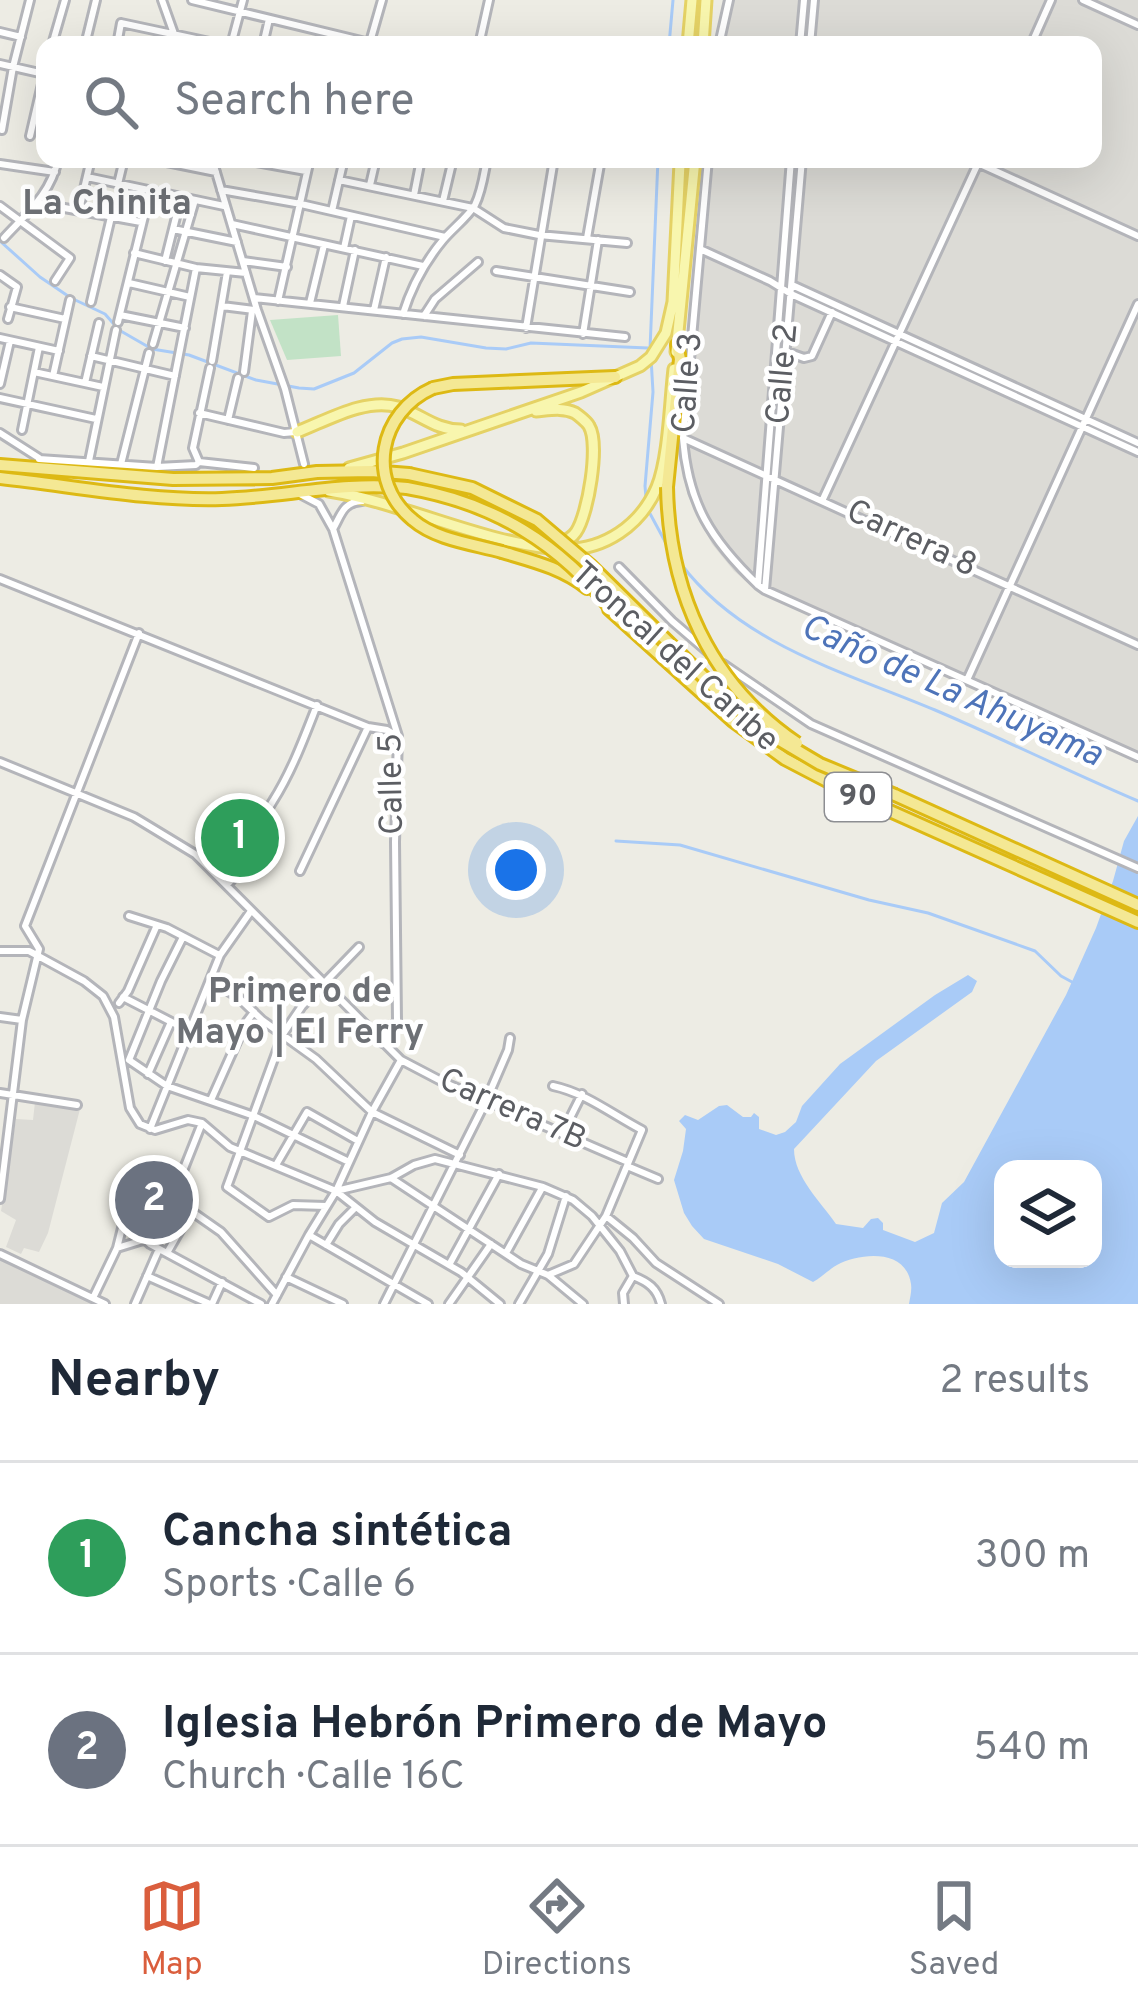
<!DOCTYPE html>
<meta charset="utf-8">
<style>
body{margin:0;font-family:Overpass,sans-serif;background:#f2f2f3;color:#1f2937}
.controls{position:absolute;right:36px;bottom:36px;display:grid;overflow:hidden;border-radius:24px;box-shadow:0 12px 48px #0002}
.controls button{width:108px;height:108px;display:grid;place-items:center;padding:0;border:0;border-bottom:3px solid #e0e1e3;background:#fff;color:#1f2937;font:60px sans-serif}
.you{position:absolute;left:516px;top:870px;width:42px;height:42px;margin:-30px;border:9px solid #fff;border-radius:50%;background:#1a73e8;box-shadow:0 0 0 18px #1a73e833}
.badge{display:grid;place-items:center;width:78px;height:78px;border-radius:50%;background:#da5e3d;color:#fff;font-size:39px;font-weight:700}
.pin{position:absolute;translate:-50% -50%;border:6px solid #fff;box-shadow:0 3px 12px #0006}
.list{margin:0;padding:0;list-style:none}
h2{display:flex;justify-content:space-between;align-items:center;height:156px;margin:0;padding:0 48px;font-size:51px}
h2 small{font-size:39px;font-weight:400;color:#747a83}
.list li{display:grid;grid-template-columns:78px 1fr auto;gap:36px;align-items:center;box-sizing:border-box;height:192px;padding:0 48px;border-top:3px solid #e0e1e3}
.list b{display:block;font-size:45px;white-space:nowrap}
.list p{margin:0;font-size:39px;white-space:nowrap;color:#747a83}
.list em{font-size:39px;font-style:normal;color:#747a83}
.icon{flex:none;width:66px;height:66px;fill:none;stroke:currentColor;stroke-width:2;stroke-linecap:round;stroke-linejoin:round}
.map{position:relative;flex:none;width:1138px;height:1304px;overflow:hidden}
.search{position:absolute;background:#fff;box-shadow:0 12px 48px #0002;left:36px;right:36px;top:36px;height:132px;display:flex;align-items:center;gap:30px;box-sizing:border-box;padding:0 42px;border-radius:24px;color:#747a83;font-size:45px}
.sheet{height:540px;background:#fff}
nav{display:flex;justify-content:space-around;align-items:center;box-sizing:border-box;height:168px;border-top:3px solid #e0e1e3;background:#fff;font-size:33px;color:#747a83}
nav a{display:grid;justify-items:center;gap:6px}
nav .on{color:#da5e3d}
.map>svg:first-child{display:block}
</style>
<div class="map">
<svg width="1138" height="1304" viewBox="0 0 1138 1304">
<rect width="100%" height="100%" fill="#edece4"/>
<!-- industrial -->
<path fill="#dcdbd6" d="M725,0h413v762l-378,-169 -26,-22 -22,-27 -24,-48 -10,-42v-22l25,-273h390v-114h-378z
M35,1102l45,7 -32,124 -9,19 -15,-4 -3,6 -15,-7 10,-27 -15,-9 15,-92 17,1z
M0,1257l96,47h-96z"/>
<!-- green -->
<path fill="#c2e2c6" d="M338,315l3,41 -54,4 -17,-40z"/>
<!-- water -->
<path fill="#a9cbf7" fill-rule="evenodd" d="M1138,816v488h-229c1,-7 3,-13 2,-20 -5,-36 -51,-31 -74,-19 -9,5 -16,13 -24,17l-35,-18 -74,-25 -12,-13 -8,-13 -10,-33 9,-29 3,-22 -7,-8 6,-6 13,5 21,-14 8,-1 16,12h8l3,-4 5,4v12l17,6 9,-3 11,-10 6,-16 38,-42 95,-69 33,-20 9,6 -5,11 -96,69 -82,88c0,28 27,53 42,75l27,4 8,-9 7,-1 5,5v7l32,12 19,-9 8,-30 22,-21 102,-187 30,-67 17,-47 11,-40zM1003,1169h90v90h-90z"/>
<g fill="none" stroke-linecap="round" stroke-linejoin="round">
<!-- stream -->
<path stroke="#a9cbf7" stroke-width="3" d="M669,45l4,-45
M0,241l40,36 31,21 34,16 14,16 33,19 37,6 67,25 43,8 15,1 40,-16 38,-30 10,-4 19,-2 65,11 20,1 25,-6 117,5
M650,349l8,-190
M646,498l-1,-12 8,-94 -2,-34
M647,508l21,39
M681,564c61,81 164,108 254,146 68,29 135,62 203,91
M616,841l64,4 189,55 59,13 107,38 26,25 11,6"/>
<defs>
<path id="minor" d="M162,0l16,45
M192,0l186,45
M1083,0l55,25
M0,32l21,5
M370,42l12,-42
M52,45l13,-45
M85,45l11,-45
M117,45l4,-22 103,22
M231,45l12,-45
M263,45l6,-26
M479,45l10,-45
M719,45l10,-45
M800,45l4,-45
M810,45l4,-45
M1031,45l20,-45
M0,64l44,10
M2,130l11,-63 17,-67
M30,136l15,-65
M152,159l64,13
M212,159l45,151 28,79 19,75
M239,159l67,12
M297,159l13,2
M708,159l-25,279c5,66 28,102 75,147l7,5 373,167
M969,159l169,77
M0,164l55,8
M87,177l137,29
M339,180l134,28 31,20 35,7 88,8
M118,184l6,-25
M370,185l6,-26
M221,190l80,14 144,33
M414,195l7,-36
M443,201l10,-42
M37,203l104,19
M0,206l70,52 -15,23
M79,210l12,-51
M332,211l12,-52
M232,224l191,42
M173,229l64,13
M4,238c23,-25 47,-44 54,-79
M587,238l14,-79
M344,248l7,-32
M700,249l70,32 21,13 347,158
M134,253l62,15 50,5
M165,261l16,-64
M243,261l44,6
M496,271l134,21
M0,275l17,12 -9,32
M129,283l61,14
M792,285l346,158
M254,298l371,39
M278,301l32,-142
M91,302l20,-85
M310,303l14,-58
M222,306l32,4
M343,306l12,-56
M10,307l55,12
M374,310l12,-53
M403,314c9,-29 21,-51 40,-74 10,-12 24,-22 32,-35 7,-14 9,-31 12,-46
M120,315l65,13
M424,316l11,-17 43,-37
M118,322l32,-130
M526,328l28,-169
M583,334l15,-94
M0,338l59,13
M153,344l42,-144
M787,352l17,6 8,-2 20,-44
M91,356l84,20
M212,361l15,-89
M34,372l69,15
M244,372l8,-61
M53,376l17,-76
M85,383l14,-60
M0,384l10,-43
M0,398l96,21
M199,413l85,20 11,-1
M228,420l10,-42
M22,430l17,-83
M0,433l39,25
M683,438l455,207
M39,459l118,8 39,-2 3,-3 -6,-14 17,-80
M89,461l27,-131
M199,462l55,6
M121,464l28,-111
M157,467l39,-199
M300,494l19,10 14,25 65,207 -3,106 2,178 -14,23
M823,499l157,-340
M333,529c8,-14 10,-27 29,-28
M619,567l53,54 36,31
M0,579l368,148 19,3 10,6
M758,585l33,-426
M765,590l37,-431
M723,664l88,60 327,144
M967,680l171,-376
M0,762l134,55 61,37 206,206 42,22 185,80
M300,871l68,-144
M227,885c23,-24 28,-57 46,-84 19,-30 31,-63 44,-96
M129,916l38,12 52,27
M0,951h29l55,30 19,15 11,21 16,91 10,16 15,6 33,-10 14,3 28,24 106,44 39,31 86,50 39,32
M210,980l28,17 24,23 54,39 56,53 88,43
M123,997l66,34
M119,1003l9,-12 29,-66
M0,1017l22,3
M129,1060l38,26 87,30 95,46
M129,1060l32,-79 22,-44
M148,1074l23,-52
M0,1093l77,12
M211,1100l34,-76 9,-12
M150,1129l70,-174 31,-44
M562,1134l20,-40
M276,1165l31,-53 51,29
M627,1166l31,13
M391,1178l130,86 27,11 35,29
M336,1191l55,-13 23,-13 21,-6 108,28 30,13 19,16 28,35 13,25
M0,1199l22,-179 17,-71 -14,-23 114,-293
M326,1206l-33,-1 -24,12 -42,-30 56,-153 19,-28 57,-59
M606,1216l27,22 23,25 63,41
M124,1220l26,24 111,60
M309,1235l119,69
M326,1245l13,-21 17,-17
M117,1248l26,-8 32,-49 27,-68
M167,1253l24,-42 30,21 56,63
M506,1253l36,-65
M0,1254l105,50
M449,1265l50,-91
M548,1275l26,-11 32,-48 36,-86c-29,-15 -56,-37 -89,-44
M147,1276l63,28
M633,1276c15,6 24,12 28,28
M286,1277l57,27
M93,1298l24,-50 7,-28
M135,1304l24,-55
M212,1304l10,-22
M272,1304l37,-69 27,-44 36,-79 29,-52
M384,1304l102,-203 22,-51 2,-12
M449,1304l42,-60
M519,1304l29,-50 18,-58
M624,1304l-1,-11 10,-17"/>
<path id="major" d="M688,45l4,-45
M703,45l3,-45
M676,352l19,-193
M536,411c13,-1 27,-4 39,2 3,2 12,9 14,13 11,18 -1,89 -13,106 -4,6 -9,8 -16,11
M297,432c29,-11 69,-35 101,-25 23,7 37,23 63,23
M349,468l54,-15 178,-61 59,-26 11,-9 15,-24 7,-31 7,-139
M329,491c76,12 157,54 233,58 42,2 79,-24 95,-62 12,-30 13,-84 17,-118"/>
<path id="highway" d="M433,388l20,-4 162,-7
M0,465l173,14 99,-1 45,-6 54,-1 38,3
M0,478c74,8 147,23 222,21 62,-2 123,-18 185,-11
M667,487l13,-128 -3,-14
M502,552c30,9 60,16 85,36
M609,609l124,112 52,38 69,36 284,127
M895,795l243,110"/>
</defs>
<!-- minor casing -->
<use href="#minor" stroke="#b4b5ba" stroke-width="12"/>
<!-- major casing -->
<use href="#major" stroke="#e5d265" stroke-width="15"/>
<!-- highway casing -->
<use href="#highway" stroke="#ddb914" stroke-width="16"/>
<!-- minor -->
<use href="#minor" stroke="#fff" stroke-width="6"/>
<!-- major -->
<use href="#major" stroke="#f8f6ae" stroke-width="9"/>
<!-- highway -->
<use href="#highway" stroke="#f4e894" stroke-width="10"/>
<defs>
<path id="highway-bridge" d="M433,388c-54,24 -68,93 -20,132 23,20 61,24 89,32
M409,474l63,14 65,32 53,45 127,125 49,42 54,32 75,31
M667,487c2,104 42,196 130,256
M407,488c87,15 154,56 207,125"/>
</defs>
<!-- highway-bridge casing -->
<use href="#highway-bridge" stroke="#ddb914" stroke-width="16" stroke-linecap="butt"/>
<!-- highway-bridge -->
<use href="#highway-bridge" stroke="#f4e894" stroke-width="10"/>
</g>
<g text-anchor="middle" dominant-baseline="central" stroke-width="9" stroke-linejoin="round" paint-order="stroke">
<!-- shield labels -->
<rect fill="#fff" stroke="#8d8e92" stroke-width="3" x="825" y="773" width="66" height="48" rx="9"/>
<g font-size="30" font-weight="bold" fill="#5c5e63">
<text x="858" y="797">90</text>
</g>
<!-- street labels -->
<g font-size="33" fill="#5c5e63" stroke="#fff">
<text transform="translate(784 374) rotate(-85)">Calle 2</text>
<text transform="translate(689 383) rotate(-86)">Calle 3</text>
<text transform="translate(911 540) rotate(25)">Carrera 8</text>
<text transform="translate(674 658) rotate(42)">Troncal del Caribe</text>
<text transform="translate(393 784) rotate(-91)">Calle 5</text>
<text transform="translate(512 1111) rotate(24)">Carrera 7B</text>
</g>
<!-- neighbourhood labels -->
<g font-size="36" font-weight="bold" fill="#6d7075" stroke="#fff">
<text x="107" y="205">La Chinita</text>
<text x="300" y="993">Primero de<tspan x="300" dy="41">Mayo | El Ferry</tspan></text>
</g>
<!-- water labels -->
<g font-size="36" font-style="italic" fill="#4e74b9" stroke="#fff">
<text transform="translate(951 692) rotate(24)">Caño de La Ahuyama</text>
</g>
</g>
</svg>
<div class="controls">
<button><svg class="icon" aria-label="layers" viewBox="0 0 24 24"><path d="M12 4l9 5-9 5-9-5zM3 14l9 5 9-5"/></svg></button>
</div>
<div class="you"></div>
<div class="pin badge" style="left:240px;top:838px;background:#2e9e5b">1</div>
<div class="pin badge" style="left:154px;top:1200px;background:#6b7280">2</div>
<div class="search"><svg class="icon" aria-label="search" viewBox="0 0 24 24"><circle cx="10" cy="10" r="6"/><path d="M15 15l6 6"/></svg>Search here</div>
</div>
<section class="sheet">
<h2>Nearby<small>2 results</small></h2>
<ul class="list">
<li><span class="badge" style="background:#2e9e5b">1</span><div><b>Cancha sintética</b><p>Sports · Calle 6</p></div><em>300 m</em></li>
<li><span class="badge" style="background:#6b7280">2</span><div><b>Iglesia Hebrón Primero de Mayo</b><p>Church · Calle 16C</p></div><em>540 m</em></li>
</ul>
</section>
<nav>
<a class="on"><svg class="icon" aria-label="map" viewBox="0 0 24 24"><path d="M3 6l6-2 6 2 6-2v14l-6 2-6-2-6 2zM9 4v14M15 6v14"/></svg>Map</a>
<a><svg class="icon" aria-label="directions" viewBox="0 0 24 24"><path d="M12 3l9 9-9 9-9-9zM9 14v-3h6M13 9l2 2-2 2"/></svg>Directions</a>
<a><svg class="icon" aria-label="saved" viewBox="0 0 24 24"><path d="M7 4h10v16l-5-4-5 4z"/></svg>Saved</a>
</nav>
